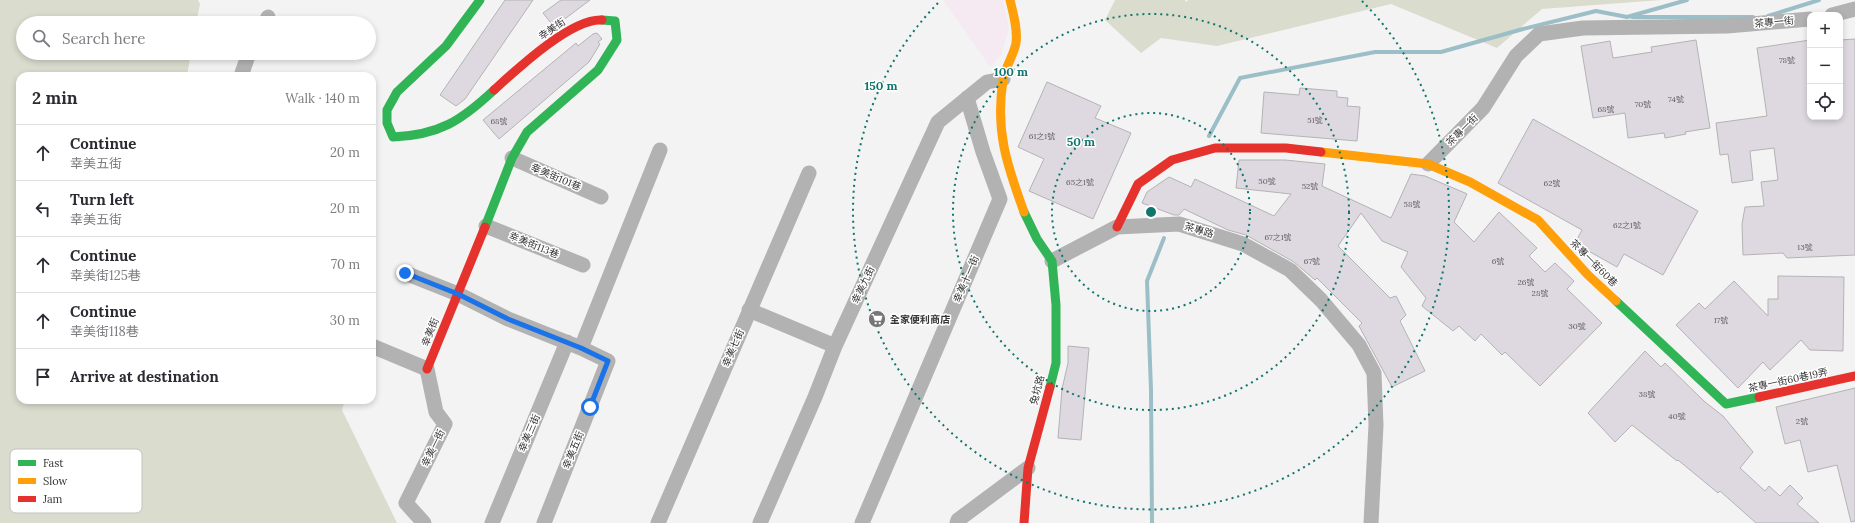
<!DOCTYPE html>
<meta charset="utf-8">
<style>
body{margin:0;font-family:Lora,"Noto Sans TC",serif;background:#f7f7f7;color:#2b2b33}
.controls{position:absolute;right:12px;top:12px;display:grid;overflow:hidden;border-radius:8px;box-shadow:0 2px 6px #0003}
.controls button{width:36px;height:36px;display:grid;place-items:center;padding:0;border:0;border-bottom:1px solid #e1e1e2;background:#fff;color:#2b2b33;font:20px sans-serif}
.stop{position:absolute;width:12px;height:12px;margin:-9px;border:3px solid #1a73e8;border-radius:50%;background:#fff}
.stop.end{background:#1a73e8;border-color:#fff;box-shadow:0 1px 4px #0008}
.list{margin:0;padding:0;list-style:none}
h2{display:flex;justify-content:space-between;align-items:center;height:52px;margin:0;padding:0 16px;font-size:17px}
h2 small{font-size:13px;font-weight:400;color:#7c7c81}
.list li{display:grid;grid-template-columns:26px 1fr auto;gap:12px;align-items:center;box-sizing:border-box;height:56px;padding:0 16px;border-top:1px solid #e1e1e2}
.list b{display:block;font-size:15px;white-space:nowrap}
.list p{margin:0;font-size:13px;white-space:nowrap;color:#7c7c81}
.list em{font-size:13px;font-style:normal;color:#7c7c81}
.icon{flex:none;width:22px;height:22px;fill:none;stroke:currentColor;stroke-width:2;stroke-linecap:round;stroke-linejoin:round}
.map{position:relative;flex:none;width:1855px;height:523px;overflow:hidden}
.search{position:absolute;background:#fff;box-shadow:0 2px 6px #0003;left:16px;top:16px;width:360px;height:44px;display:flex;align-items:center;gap:10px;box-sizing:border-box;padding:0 14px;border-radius:22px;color:#7c7c81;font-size:15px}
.panel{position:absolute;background:#fff;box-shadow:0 2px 6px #0003;left:16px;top:72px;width:360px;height:332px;border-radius:12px}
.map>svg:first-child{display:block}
</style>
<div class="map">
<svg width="1855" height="523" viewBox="0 0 1855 523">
<rect width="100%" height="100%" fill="#f3f3f3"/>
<!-- industrial -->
<path fill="#f5eaf1" d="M943,0h60l6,29 -8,26 -11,12z"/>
<!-- green -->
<path fill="#dadcce" d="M0,0h198l2,4 -4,19h-173v30h168l-4,23h-167v324h325l-3,10 55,113h-397z
M1115,0h70l1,2 2,-2h473l-119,9 -45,39 -106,-44 -174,42 -56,-8 -20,15 -36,-33z"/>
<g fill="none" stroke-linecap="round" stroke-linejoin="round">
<!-- stream -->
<path stroke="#9cbec7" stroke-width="4" d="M1768,16l51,-16
M1632,17h121
M1209,136l31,-58 135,-26h66l82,-23 73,-18 31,6 60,-17
M1152,523l-1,-133 -4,-109 17,-43"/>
</g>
<!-- building -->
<path fill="#ded9e0" stroke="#b4b3b4" d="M505,0h28l-68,99 -9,7 -16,-11z
M561,0h29l-36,27 -11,-14z
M597,33l5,6 -4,3 2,2 -11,18 -90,77 -16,-19 93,-77 2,3 15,-12z
M1855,39v216l-68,3 -4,-5 -40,2 -1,-31 3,-17 19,-1 -3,-24 17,-2 -4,-32 -24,3 3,29 -21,3 -4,-29 -8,1 -4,-32 51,-7 -10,-68 53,-8v77h30v-77z
M1696,40l14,88 -25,4 1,2 -21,4 -1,-5 -36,5 -3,-25 -32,5 -12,-72 29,-5 3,17 39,-6 -1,-5z
M1047,82l54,24 -6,12 36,15 -38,86 -64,-28 15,-32 -26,-12z
M1300,88l37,3v6l11,1 -1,8 13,1 -3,34 -96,-8 3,-41 35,3z
M1533,119l165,92 -35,64 -39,-21 -7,13 -41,-23 -1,-1 7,-13 -84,-47z
M1239,160h46l40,4 -3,22 69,32 20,-44 14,2 40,17 2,1 -13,28 20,20 25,-30 1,1 37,35 -8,8 16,16 10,-9 19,18 -7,8 35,34 -62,63 -35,-34 -3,3 -21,-21 -6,7 -16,-15 -6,5 -31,-25 4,-8 -25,-31 7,-15 -26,-11 -21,-28 -23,33 52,52 6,-2 10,19 -6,6 25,50 -33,16 -33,-61 3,-3 -45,-45 -2,2 -21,-18 -48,-27 -18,-5 -44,-21 -5,6h-5l-32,-12 5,-11 22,-15 22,10 4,-8 79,37 17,-22 -55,-6z
M1778,276l66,1 -1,74 -33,-1 -9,-10 -31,30 -7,-8 -25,26 -62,-63 23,-22 6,6 29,-28 34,35v-17h10z
M1068,346l21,2 -8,92 -23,-2 4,-49 6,-26z
M1645,351l16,16 4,-4 40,39 18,14 30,36 -13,16 25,23 4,-5 11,10 10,-11 13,13 -6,6 22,19h-63l-36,-32 -2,2 -40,-33 -1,1 -45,-36 -17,17 -27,-29z
M1855,388v133l-4,1 -14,-57 -29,7 -8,-32 -15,4 -9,-37z"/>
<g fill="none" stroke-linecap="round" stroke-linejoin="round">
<!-- street -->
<path stroke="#b2b2b2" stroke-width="15" d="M1832,15l23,-6
M265,23l3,-6
M241,76l8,-23
M512,158l89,39
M1428,164l55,-56 33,-52 23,-22 44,-6 144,-2 83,-7
M486,226l97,39
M1052,261l65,-34 62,-3 64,20 47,26 31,30 38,45 15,28 2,52 -5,98
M405,273l53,21 50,25 73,29 27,13 -64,162
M749,310l86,36
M372,346l55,23 9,43 9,12 -39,79 18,20
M581,348l79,-198
M492,523l75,-181
M658,523l151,-350
M760,523l55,-126 20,-51 103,-224 49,-40 16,-3
M862,523l138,-324 -17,-47 -16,-54
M957,523l1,-3 70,-52"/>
<!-- fast -->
<path stroke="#30b455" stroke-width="9" d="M480,0l-34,46 -49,46 -10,18v13l6,14c46,-2 68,-16 101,-47
M1024,212l13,27 15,22 4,44v58l-6,24
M485,227l27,-69 15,-26 71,-62 19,-30 -2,-19 -13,-1
M1616,301l110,103 33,-7"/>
<!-- slow -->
<path stroke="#ff9f0a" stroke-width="9" d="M1010,0c3,13 8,29 6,43 -2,12 -11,24 -13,37 -8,51 4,85 21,132
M1321,152l107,12 42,18 68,38 50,55 28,26"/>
<!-- jam -->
<path stroke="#e5322d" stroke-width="9" d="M494,90c22,-20 77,-72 108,-70
M1117,227l21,-43 34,-24 43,-12h71l35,4
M427,369l58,-142
M1759,397l96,-21
M1024,523l4,-55 22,-81"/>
</g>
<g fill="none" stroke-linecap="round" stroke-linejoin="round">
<!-- route -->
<path stroke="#1a73e8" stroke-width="5" d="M405,273l53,21 50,25 73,29 27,13 -18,46"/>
</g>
<!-- distance rings -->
<g fill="none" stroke="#0f766e" stroke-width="2" stroke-dasharray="2 4">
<circle cx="1151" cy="212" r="99"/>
<circle cx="1151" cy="212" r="198"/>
<path d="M1362 1A298 298 0 1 1 940 1"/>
</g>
<!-- icons -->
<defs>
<symbol id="supermarket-disc" viewBox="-11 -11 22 22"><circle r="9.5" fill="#777778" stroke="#fff"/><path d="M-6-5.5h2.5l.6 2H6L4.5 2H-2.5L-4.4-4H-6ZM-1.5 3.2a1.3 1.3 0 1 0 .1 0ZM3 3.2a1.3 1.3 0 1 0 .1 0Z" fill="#fff"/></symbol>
</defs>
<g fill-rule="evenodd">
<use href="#supermarket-disc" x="867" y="309" width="20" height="20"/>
</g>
<g text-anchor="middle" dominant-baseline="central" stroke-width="3" stroke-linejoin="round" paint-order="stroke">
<!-- number labels -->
<g font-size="8" fill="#5e5d60">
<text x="1787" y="60">78號</text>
<text x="1676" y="99">74號</text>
<text x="1643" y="104">70號</text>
<text x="1606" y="109">68號</text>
<text x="1315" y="120">51號</text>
<text x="499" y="121">68號</text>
<text x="1042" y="136">61之1號</text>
<text x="1267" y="181">50號</text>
<text x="1080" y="182">65之1號</text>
<text x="1552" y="183">62號</text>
<text x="1310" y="186">52號</text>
<text x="1412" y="204">58號</text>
<text x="1627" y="225">62之1號</text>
<text x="1278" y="237">67之1號</text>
<text x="1805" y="247">13號</text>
<text x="1312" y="261">67號</text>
<text x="1498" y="261">6號</text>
<text x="1526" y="282">26號</text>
<text x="1540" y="293">28號</text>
<text x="1721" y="320">17號</text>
<text x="1577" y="326">30號</text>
<text x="1647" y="394">38號</text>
<text x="1677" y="416">40號</text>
<text x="1802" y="421">2號</text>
</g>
<!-- street labels -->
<g font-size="10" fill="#343435" stroke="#fff">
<text transform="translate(1774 22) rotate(-5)">茶專一街</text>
<text transform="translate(552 29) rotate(-34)">幸美街</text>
<text transform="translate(1462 130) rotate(-45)">茶專一街</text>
<text transform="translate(556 177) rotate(23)">幸美街101巷</text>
<text transform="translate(1199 230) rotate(17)">茶專路</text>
<text transform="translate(534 245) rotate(22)">幸美街113巷</text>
<text transform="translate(1594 263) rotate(45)">茶專一街60巷</text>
<text transform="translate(966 279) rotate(-67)">幸美十一街</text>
<text transform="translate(863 285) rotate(-65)">幸美九街</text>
<text transform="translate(430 332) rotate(-68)">幸美街</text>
<text transform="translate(733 348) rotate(-67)">幸美七街</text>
<text transform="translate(1788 380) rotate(-12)">茶專一街60巷19弄</text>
<text transform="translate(1037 390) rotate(-75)">兔坑路</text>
<text transform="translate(529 433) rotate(-67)">幸美三街</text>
<text transform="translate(433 448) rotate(-64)">幸美一街</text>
<text transform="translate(573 450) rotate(-68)">幸美五街</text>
</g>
<!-- poi labels -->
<g font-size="10" font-weight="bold" fill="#343435" stroke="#fff" text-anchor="start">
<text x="890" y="319">全家便利商店</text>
</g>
</g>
<!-- legend -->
<rect x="10" y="449" width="132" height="64" rx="6" fill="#fff" stroke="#c2c2c2" stroke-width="1"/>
<rect x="18" y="460" width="18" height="6" fill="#30b455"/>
<rect x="18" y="478" width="18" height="6" fill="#ff9f0a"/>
<rect x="18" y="496" width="18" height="6" fill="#e5322d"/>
<g font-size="11" fill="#343435">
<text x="43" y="467">Fast</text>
<text x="43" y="485">Slow</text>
<text x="43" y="503">Jam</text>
</g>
<circle cx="1151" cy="212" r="6" fill="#0f766e" stroke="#fff" stroke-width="2"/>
<g font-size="12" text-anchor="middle" font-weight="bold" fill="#0f766e" stroke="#fff" stroke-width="3" stroke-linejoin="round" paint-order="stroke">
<text x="1011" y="76">100 m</text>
<text x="881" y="90">150 m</text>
<text x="1081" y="146">50 m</text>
</g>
</svg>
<div class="controls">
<button>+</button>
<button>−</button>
<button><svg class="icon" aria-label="locate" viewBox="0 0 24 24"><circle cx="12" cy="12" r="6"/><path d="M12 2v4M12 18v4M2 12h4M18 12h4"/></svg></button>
</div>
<div class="stop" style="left:590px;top:407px"></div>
<div class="stop end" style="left:405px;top:273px"></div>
<div class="search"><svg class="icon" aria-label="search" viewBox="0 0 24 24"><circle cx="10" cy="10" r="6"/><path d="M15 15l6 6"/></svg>Search here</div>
<section class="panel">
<h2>2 min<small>Walk · 140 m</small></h2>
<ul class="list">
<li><svg class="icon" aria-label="ahead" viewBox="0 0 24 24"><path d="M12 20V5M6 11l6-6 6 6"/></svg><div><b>Continue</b><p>幸美五街</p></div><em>20 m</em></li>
<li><svg class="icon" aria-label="left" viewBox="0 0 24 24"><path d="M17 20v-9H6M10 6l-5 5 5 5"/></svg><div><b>Turn left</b><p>幸美五街</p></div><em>20 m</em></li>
<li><svg class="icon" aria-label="ahead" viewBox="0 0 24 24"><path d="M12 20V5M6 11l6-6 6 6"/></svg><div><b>Continue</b><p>幸美街125巷</p></div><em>70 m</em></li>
<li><svg class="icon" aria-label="ahead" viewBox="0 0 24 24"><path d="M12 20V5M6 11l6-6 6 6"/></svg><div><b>Continue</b><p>幸美街118巷</p></div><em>30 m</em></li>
<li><svg class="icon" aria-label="arrive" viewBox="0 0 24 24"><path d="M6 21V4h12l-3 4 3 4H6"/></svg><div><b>Arrive at destination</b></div></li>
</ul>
</section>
</div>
